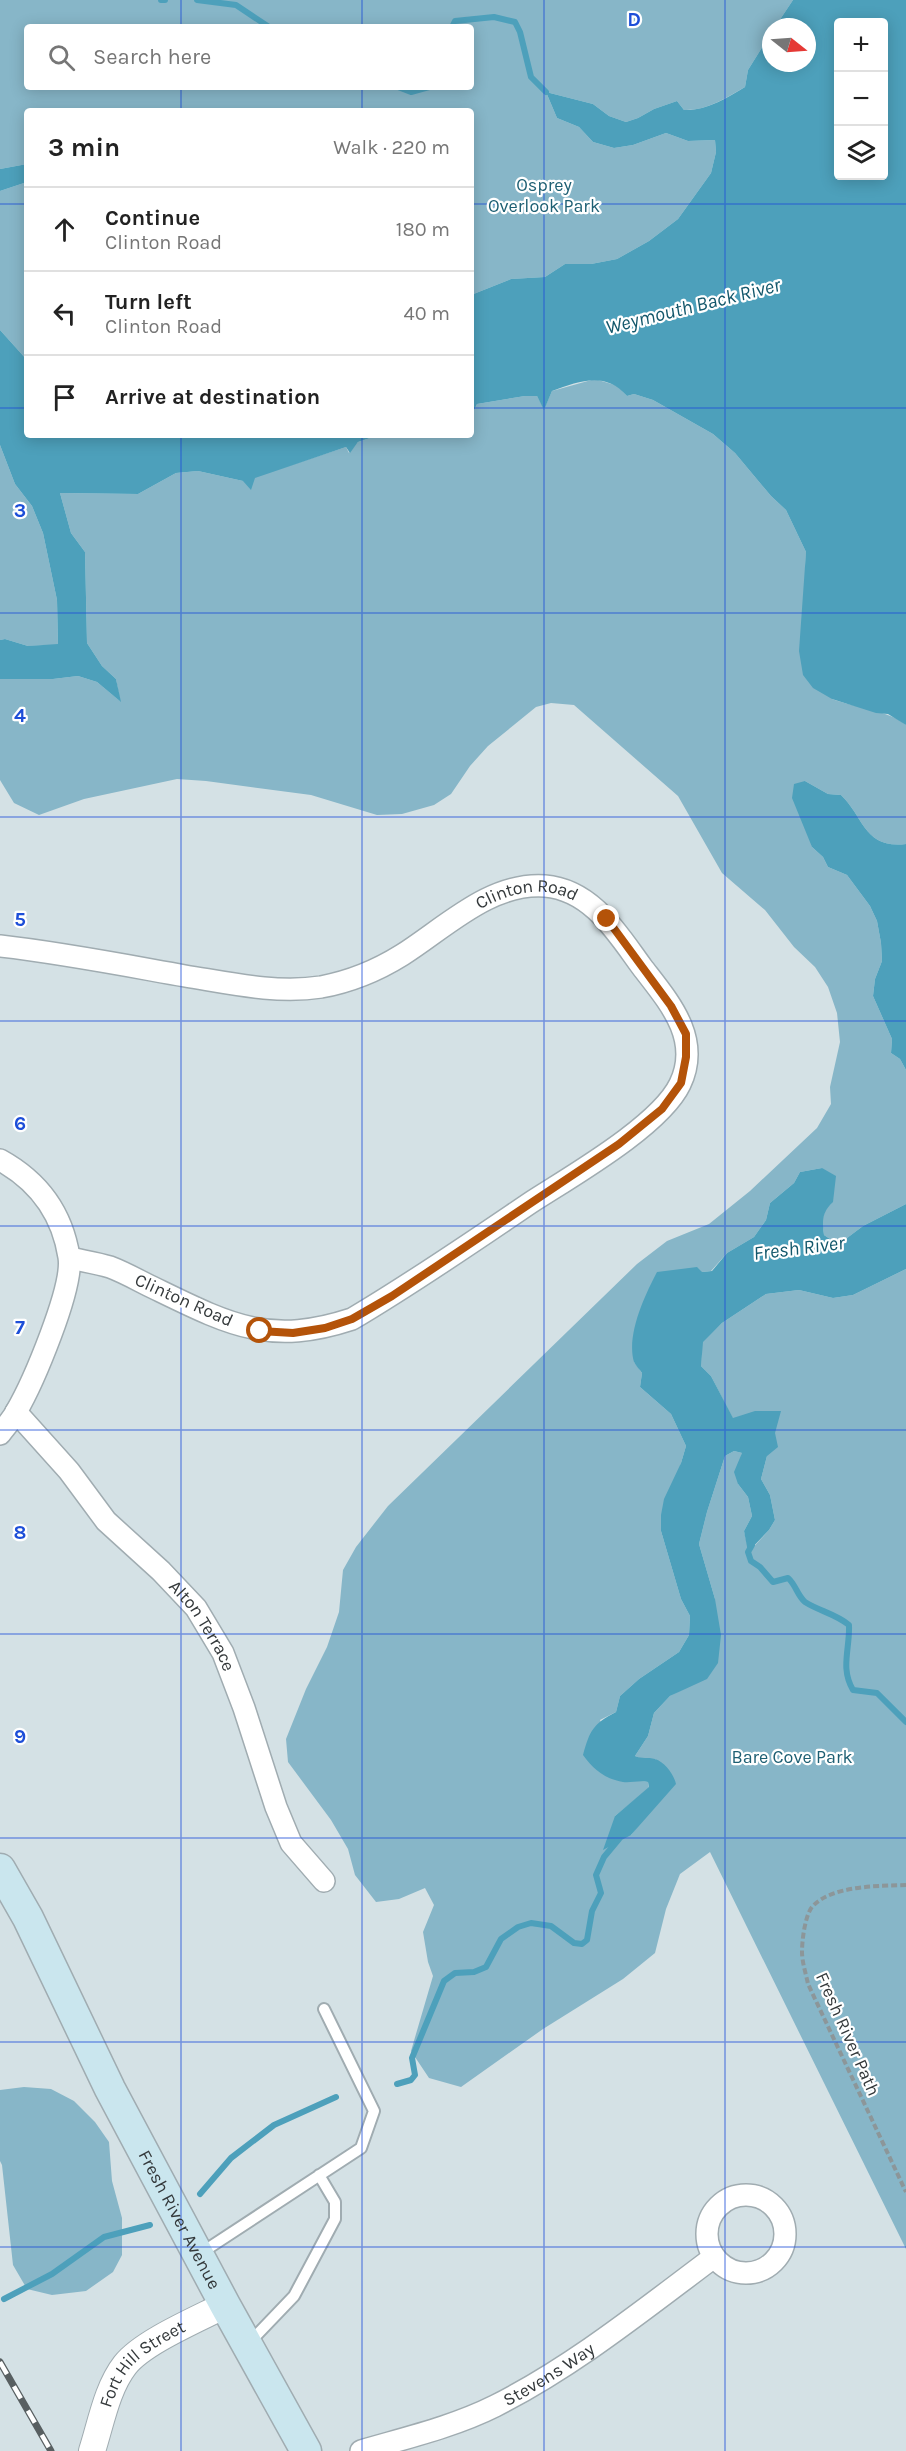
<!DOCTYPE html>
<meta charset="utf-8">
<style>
body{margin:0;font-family:Karla,sans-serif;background:#f2f2f2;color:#222}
.controls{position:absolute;right:18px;top:18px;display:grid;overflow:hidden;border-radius:6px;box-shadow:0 3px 15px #0003}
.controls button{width:54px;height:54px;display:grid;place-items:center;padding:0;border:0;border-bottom:2px solid #e0e0e0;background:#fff;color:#222;font:30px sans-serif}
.compass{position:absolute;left:762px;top:18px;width:54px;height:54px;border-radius:50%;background:#fff;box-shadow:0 3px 15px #0003;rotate:107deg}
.stop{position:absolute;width:18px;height:18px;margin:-14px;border:4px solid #b45309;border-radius:50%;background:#fff}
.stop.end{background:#b45309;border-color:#fff;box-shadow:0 2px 6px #0008}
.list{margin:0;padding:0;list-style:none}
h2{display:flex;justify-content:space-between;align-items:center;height:78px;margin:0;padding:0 24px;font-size:26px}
h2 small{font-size:20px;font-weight:400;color:#767676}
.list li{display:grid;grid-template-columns:39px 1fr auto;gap:18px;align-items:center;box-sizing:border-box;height:84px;padding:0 24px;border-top:2px solid #e0e0e0}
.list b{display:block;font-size:22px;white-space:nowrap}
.list p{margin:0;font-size:20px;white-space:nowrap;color:#767676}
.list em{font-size:20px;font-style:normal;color:#767676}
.icon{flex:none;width:33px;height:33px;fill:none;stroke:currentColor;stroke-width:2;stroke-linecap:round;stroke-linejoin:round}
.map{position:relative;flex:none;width:906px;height:2451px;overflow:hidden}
.search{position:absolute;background:#fff;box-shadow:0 3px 15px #0003;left:24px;top:24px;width:450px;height:66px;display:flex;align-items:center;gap:15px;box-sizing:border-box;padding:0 21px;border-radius:6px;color:#767676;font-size:22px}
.panel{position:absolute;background:#fff;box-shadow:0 3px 15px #0003;left:24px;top:108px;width:450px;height:330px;border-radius:6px}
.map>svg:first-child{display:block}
</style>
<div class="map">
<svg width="906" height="2451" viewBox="0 0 906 2451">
<rect width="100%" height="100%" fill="#d4e1e5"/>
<!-- green -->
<path fill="#87b6c8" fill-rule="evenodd" d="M0,0h793l-18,27h-4v6l-23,37 -3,17c-19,11 -39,24 -61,23l-7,-9 -23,8 -16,9 -12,4 -17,-6 -16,-12 -47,-12 11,26 22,9 14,15 21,6 19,-3 33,-12 22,8 27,-1 1,12 -5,21 -33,46 -29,22 -32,18 -26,5h-26l-20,13 -34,2 -40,16v-184h-444v53l-27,5zM27,27h444v60h-444z
M27,182v178l-27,-30v-139z
M595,379l23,7 9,10 7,-2 19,6 60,34 22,19 36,43 15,14 20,42 -2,49 28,98c21,8 59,12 74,26v119c-42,5 -42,-27 -65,-49l-13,-1 -23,-13 7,66 11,10 5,10 19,8 23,31 7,15 4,22 1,18 -7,18 -2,17 19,43 -1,14 9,6 6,11v134l-43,22 -20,15h-10l-9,-6 -2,-15 4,-12 -4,-40 -22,4 -6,11 -24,20 -4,17 -12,17 -27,16 -16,18 -9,1 -68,90 8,11 -2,14 31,27 15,32 -25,85 20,68 9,17 -1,19 -10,17 -40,27 -19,17 -4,16 -16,8 26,62 9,-2 13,2 1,6 -34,28 16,19 15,-19 10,-57h-14l-7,-3 13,-20 6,-23 16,-17 17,-9 28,-88 -16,-55 8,-32 18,-56 9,-5 8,2 -4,31 10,13 4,19 -8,15 5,21 20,-22 6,-10 -5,-25 -9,-16 6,-23 -34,-37 -22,-43 -10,-10 1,-24 20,-19 44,-29 33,-4 34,8 20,-3 53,-26v980l-196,-397 -30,22 -14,35 -11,44 -32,26 -80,50 -82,58 -32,-9 -18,-27 22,-75 -5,-14 -5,-30 11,-27 -9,-17 -26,11 -23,3 -21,-27 -7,-26 -17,-29 -43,-58 -2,-23 20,-50 21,-42 12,-35 4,-42 13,-23 32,-41 249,-242 30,-23 42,-17 41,-33 67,-63 14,-24 -1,-17 10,-45 -3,-29 -9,-26 -13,-20 -21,-20 -29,-37 -43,-37 -44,-77 -104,-91 -23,-2 -15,4 -48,39 -18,20 -19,28 -17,11 -32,9 -25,1 -66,-20 -105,-14 -29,-2 -93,20 -45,16 -25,-12 -14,-23v-101h53l25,-3 19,6 23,19 -4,-22 -14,-13 -15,-23 -2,-91 -14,-19 -11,-40 78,1 38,-21 22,-2 45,10 103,-34 3,6 9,-11 21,-7h92v-18l6,-13 48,-8h12l7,13 8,-18z
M0,445l15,39 17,22 11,27 14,67 1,45 -30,1 -23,-7 -5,1z
M24,2087l27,2 23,12 21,21 14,20 3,39 10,37v37l-9,17 -27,19 -34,4 -25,-6 -14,-24 -11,-100 -2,-4v-71z"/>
<!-- water -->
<path fill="#4da0bb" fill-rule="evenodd" d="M793,0h113v725l-18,-11 -12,-1 -44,-14 -19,-11 -10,-13 -4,-24 7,-99 -20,-42 -15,-14 -36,-43 -22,-19 -60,-34 -19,-6 -7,2c-22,-25 -47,-15 -75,-5l-8,19 -7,-14h-12l-48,8 -6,13v-122l40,-16 34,-2 20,-13h26l26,-5 32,-18 29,-22 33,-46 5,-21 -1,-12 -27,1 -22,-8 -33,12 -19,3 -21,-6 -14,-15 -22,-9 -11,-26 47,12 16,12 17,6 12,-4 16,-9 23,-8 7,9c22,1 43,-12 61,-23l3,-17 23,-37v30h36v-36h-32zM838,22h46v154h-46z
M27,164v18l-27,9v-22z
M0,330l27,30v75h352l-21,7 -8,11 -4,-6 -91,31 -4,12 -8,-9 -45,-10 -22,2 -38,21 -78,-1 11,40 14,19 2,91 15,23 14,13 5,23 -24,-20 -19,-6 -25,3h-53v-39l5,-1 23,7 30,-2 -1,-44 -14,-67 -11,-27 -17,-22 -15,-39z
M805,781l23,13 13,1c23,22 23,54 65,49v226l-6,-11 -9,-6 1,-14 -19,-43 2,-17 7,-18 -1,-18 -4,-22 -7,-15 -23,-31 -19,-8 -5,-10 -11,-10 -20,-49 2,-14z
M822,1168l14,8 -3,26c-11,10 -11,19 -9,33l9,6h10l20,-15 43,-22v65l-53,26 -20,3 -34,-8 -33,4 -44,29 -19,19 -2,24 10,10 22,42 22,-7h26l-6,22 3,14 -11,9 -6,23 9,16 5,25 -6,10 -21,22 -4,-21 8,-15 -4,-19 -10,-13 -4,-12 8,-19 -8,-2 -9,5 -18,56 -8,32 16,55 6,36 -3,28 -11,16 -37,17 -16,17 -6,23 -13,20c7,3 13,1 20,3 10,3 19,16 21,25l-45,51 -28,15 12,-34 34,-29 -1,-5c-8,-2 -17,1 -25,0 -18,-3 -30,-13 -40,-27 7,-25 10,-31 33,-43l4,-16 19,-17 40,-27 10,-17 1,-19 -9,-17 -20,-68v-16l3,-16 17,-36 5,-17 -15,-32 -31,-27 2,-14c-2,-3 -6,-7 -8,-11 -8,-27 11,-67 23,-90l40,-5 5,5 10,-1 15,-18 27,-16 12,-17 4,-17 24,-20 6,-11z"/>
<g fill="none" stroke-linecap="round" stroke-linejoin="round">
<!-- stream -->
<path stroke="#4da0bb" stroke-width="6" d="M161,0h4
M197,0l39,5 33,22
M452,27l3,-6 39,-4 21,5 5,10 11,45 15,15
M398,87l13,5 18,-5
M752,1545l-4,7 3,9 9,6 13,15 15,-4c8,7 9,17 17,24 14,9 31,12 44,23 1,24 -9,43 4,65l24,3 29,29
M397,2084l14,-4 4,-5 -3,-17 32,-77 11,-8 19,-1 12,-5 15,-28 17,-12 13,-4 20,3 23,17 8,1 5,-4 5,-29 9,-18 -5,-18 8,-18 15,-18
M200,2194l31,-36 43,-33 62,-28
M4,2299l48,-25 52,-37 46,-12"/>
<defs>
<path id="service" d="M201,2253l160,-105 13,-37 -50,-102
M249,2343l45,-47 41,-77v-17l-16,-27"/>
<g id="minor">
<path id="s1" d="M0,946c62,7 123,19 185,30 44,7 91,18 136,11 27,-5 57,-17 81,-32 43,-27 88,-73 143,-69 47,4 72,47 97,81 26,34 60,71 38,117 -20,42 -110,93 -150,119 -59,40 -117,80 -178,116 -82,27 -122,6 -196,-30 -15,-7 -30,-16 -46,-22 -13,-4 -27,-6 -40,-9"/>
<path d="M0,1160c38,21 62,52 69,97 5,30 -36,126 -53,155 -4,8 -11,15 -16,22"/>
<path id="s2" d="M16,1412l53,59 37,50 55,50 35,37 27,45 21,55 32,99 15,36 33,38"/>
<circle cx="746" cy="2234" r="39"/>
<path id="s3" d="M361,2451c44,-13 92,-24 134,-45 79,-40 148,-96 219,-149"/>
</g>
<g id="tertiary">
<path id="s4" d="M92,2451c9,-28 15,-63 33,-86 18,-23 73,-46 100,-60"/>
</g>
<g id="secondary">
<path id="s5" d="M0,1869l28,49 82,171 115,216 81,146"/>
</g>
</defs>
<!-- service casing -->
<use href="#service" stroke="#a0acb1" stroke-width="14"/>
<!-- minor casing -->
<use href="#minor" stroke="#a0acb1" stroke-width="24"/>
<!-- tertiary casing -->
<use href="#tertiary" stroke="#a0acb1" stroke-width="28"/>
<!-- secondary casing -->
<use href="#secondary" stroke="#a0acb1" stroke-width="33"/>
<!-- path -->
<path stroke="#8c9699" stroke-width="4" stroke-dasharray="6 3" stroke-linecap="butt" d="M906,1885c-26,1 -75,0 -94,22 -7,9 -10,33 -10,45 0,10 4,22 6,32l98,208"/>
<!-- service -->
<use href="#service" stroke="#fff" stroke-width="10"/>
<!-- minor -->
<use href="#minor" stroke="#fff" stroke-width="21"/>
<!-- tertiary -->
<use href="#tertiary" stroke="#fff" stroke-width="26"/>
<!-- secondary -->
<use href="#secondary" stroke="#cae6ee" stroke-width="30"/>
<defs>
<path id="rail" d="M0,2362l51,89"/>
</defs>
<!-- rail casing -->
<use href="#rail" stroke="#585f61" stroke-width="7"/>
<!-- rail -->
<use href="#rail" stroke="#fff" stroke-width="4.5" stroke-dasharray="14" stroke-linecap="butt"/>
</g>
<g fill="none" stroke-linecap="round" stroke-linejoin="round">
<!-- route -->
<path stroke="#b45309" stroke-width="8" d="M260,1331l33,2 32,-5 27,-9 40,-23 227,-152 43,-35 19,-26 5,-26v-23l-15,-28 -64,-87"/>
</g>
<!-- grid -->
<path fill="none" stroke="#1d4ed8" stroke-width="1.5" stroke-opacity="0.55" d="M181,0v27M362,0v27M544,0v2451M725,0v2451M181,87v24M362,87v24M0,204h27M471,204h435M0,408h27M471,408h435M181,435v2016M362,435v2016M0,613h906M0,817h906M0,1021h906M0,1226h906M0,1430h906M0,1634h906M0,1838h906M0,2042h906M0,2247h906"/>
<g text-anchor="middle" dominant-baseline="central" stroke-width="4.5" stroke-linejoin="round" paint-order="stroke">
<!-- park labels -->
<g font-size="18" fill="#1d5f73" stroke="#fff">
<text x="544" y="185">Osprey<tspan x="544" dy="21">Overlook Park</tspan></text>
<text x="792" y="1757">Bare Cove Park</text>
</g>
<!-- street labels -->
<g font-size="18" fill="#34393b" stroke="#fff">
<text stroke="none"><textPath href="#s1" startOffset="555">Clinton Road</textPath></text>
<text transform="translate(184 1300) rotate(24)">Clinton Road</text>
<text stroke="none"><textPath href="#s2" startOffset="285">Alton Terrace</textPath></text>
<text transform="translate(848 2034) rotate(66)">Fresh River Path</text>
<text stroke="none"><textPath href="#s5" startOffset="394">Fresh River Avenue</textPath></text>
<text stroke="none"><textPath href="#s4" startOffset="105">Fort Hill Street</textPath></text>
<text stroke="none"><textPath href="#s3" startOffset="204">Stevens Way</textPath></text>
</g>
<!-- water labels -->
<g font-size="20" font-style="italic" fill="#12576b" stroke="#fff">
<text transform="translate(693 306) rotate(-14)">Weymouth Back River</text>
<text transform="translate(799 1248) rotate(-7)">Fresh River</text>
</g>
</g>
<g font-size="20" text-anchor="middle" font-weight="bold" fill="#1d4ed8" stroke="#fff" stroke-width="4.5" stroke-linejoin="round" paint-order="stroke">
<text x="634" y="26">D</text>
<text x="20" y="517">3</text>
<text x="20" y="722">4</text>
<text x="20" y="926">5</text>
<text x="20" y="1130">6</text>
<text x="20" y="1334">7</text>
<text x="20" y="1539">8</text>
<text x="20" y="1743">9</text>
</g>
</svg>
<div class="controls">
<button>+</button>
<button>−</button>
<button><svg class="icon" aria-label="layers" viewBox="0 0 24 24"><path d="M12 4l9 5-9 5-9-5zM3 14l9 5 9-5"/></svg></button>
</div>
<svg class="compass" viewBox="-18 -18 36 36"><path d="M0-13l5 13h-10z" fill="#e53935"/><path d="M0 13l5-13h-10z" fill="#767676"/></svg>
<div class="stop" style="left:260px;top:1331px"></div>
<div class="stop end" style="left:607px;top:919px"></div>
<div class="search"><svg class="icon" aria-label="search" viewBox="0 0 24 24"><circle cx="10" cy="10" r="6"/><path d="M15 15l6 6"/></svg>Search here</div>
<section class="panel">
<h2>3 min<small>Walk · 220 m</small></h2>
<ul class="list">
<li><svg class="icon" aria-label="ahead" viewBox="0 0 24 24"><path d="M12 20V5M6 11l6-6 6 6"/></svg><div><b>Continue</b><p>Clinton Road</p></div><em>180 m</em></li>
<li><svg class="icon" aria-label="left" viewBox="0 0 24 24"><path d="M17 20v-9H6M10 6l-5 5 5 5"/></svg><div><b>Turn left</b><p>Clinton Road</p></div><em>40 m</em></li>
<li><svg class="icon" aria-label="arrive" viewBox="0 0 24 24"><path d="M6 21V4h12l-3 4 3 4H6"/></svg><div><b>Arrive at destination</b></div></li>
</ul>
</section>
</div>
